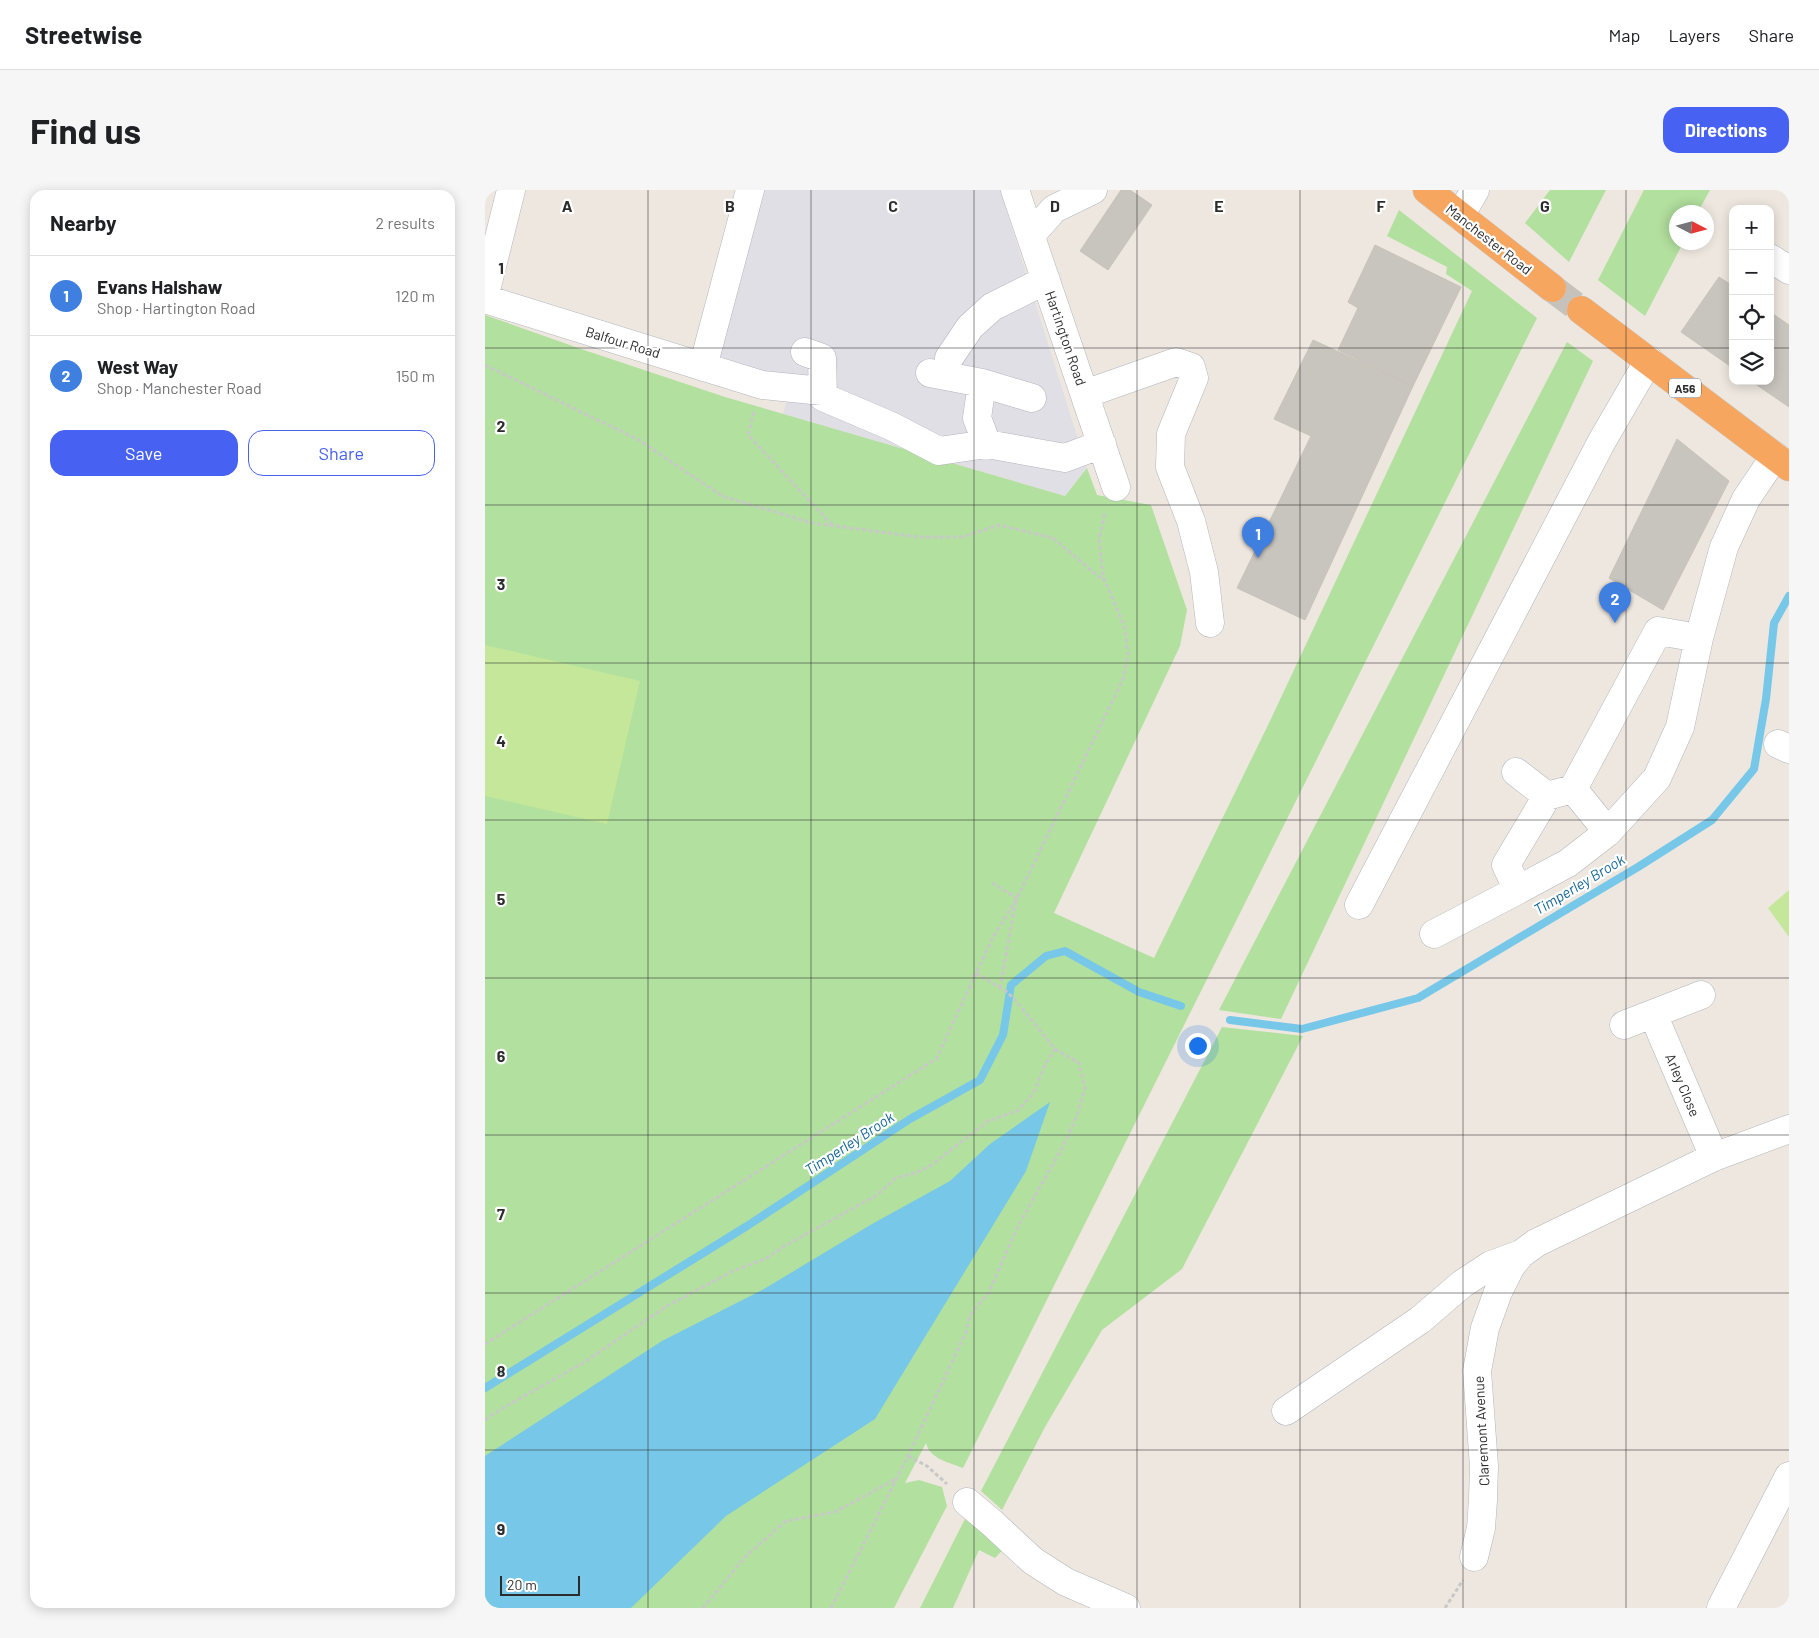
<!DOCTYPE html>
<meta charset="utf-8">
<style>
body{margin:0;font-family:Barlow,sans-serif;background:#f6f6f6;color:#202124}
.controls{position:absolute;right:15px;top:15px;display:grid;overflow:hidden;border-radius:10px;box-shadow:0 2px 12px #0003}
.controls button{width:45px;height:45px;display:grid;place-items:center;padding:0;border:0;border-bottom:1px solid #e0e0e0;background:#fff;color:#202124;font:25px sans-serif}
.compass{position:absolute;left:1184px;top:15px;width:45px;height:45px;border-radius:50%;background:#fff;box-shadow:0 2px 12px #0003;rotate:96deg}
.scale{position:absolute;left:15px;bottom:12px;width:80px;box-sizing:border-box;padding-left:5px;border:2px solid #2c2c2c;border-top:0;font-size:14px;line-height:18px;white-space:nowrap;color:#2c2c2c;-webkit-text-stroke:4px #fff;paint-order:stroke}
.you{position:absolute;left:712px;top:855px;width:18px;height:18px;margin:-12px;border:4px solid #fff;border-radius:50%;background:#1a73e8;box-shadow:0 0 0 8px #1a73e833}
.badge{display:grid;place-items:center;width:32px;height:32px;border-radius:50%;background:#4761f2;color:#fff;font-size:16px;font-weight:700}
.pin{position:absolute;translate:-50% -41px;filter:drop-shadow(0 1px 2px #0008)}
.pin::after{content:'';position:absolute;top:26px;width:18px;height:15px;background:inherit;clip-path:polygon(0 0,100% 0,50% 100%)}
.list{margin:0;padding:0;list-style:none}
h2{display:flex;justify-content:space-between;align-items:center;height:65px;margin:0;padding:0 20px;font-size:21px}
h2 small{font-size:16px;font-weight:400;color:#757577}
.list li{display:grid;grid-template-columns:32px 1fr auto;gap:15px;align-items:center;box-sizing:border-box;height:80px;padding:0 20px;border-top:1px solid #e0e0e0}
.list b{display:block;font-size:19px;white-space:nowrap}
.list p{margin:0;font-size:16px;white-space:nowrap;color:#757577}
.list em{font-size:16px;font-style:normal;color:#757577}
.actions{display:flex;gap:10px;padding:15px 20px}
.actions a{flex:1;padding:11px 0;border:1px solid #4761f2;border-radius:15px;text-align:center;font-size:18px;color:#4761f2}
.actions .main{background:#4761f2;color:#fff}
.icon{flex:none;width:28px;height:28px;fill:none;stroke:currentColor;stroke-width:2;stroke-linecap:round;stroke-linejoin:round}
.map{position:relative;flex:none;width:1304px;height:1418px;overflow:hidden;border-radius:15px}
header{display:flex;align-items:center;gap:30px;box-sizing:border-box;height:70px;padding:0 25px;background:#fff;border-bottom:1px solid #e0e0e0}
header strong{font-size:24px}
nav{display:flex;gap:28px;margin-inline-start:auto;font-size:18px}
.intro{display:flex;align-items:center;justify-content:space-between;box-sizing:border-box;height:120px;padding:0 30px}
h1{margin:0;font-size:35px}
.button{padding:12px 22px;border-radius:15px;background:#4761f2;color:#fff;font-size:18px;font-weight:700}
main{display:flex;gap:30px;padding:0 30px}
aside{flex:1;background:#fff;border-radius:15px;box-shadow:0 2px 12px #0003}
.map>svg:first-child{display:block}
</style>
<header>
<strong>Streetwise</strong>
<nav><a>Map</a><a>Layers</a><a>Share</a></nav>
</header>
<div class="intro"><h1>Find us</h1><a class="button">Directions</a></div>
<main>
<aside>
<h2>Nearby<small>2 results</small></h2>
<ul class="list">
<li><span class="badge" style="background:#3f7fe0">1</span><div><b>Evans Halshaw</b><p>Shop · Hartington Road</p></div><em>120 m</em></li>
<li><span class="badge" style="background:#3f7fe0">2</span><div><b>West Way</b><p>Shop · Manchester Road</p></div><em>150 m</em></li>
</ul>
<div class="actions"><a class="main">Save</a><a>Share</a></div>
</aside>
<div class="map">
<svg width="1304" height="1418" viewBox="0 0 1304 1418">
<rect width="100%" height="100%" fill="#ede7df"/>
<!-- industrial -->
<path fill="#e1dfe6" d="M269,0h246l87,278 -22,28 -282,-82 9,-33 -80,-23z"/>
<!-- green -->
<path fill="#b2e09e" d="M1065,0h56l-37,72 -44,-39z
M1159,0h66l-12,22h-21v30l6,1 -38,73 -47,-36z
M914,20l138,108 -574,1150c-15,-6 -33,-9 -37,-25l-21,40 14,-3 23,7 5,19 -53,102h-409v-1293l96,34 144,48 340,99 22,-28 10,27 54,10 36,105 -7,36 -126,267 100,45 116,-237 202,-430 -26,-17 1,-7 -60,-31z
M1082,152l26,19 -312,658 -62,-9z
M737,837l81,9 -121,233 -80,61 -57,97 -43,83 -21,-19z
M484,1321l37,35 -11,12 -16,-8 -26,58h-33z"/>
<!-- pitch -->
<path fill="#c4e79a" d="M0,455l155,36 -33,143 -122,-28z
M1304,700v47l-21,-29z"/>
<!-- water -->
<path fill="#77c7e9" d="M565,912l-24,69 -151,248 -149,97 -95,92h-146v-152l177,-115 102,-52 108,-65 78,-43 40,-37z"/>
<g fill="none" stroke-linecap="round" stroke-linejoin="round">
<!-- stream -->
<path stroke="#77c7e9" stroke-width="8" d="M745,830l72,9 116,-31 220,-131 74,-47 42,-51 12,-70 8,-76 15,-27
M0,1198l262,-162 163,-107 70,-39 23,-45 8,-50 35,-29 19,-5 74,41 42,14"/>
</g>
<!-- building -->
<path fill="#c8c4be" stroke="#c8c3b8" d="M636,0h9l22,15 -44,65 -28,-19z
M890,55l86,42 -48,99 -75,-36 20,-42 -10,-6z
M1234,87l14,9v82l-52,-36z
M1285,122l19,13v82l-38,-26h19z
M828,150l100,46 -108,234 -68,-32 74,-152 -37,-17z
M1192,249l52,42 -66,129 -54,-32z"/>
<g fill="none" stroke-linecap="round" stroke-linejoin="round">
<!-- highway-tunnel -->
<path stroke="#c6c2bb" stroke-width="28" stroke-dasharray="28 14" stroke-linecap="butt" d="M1067,98l29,22"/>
<defs>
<path id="minor" d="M530,0l101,297
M975,26l15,-26
M546,45l23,-26 39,-19
M1285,68l19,12
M0,104l26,-104
M0,109l277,86 60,6
M320,162l17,6 1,39 68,29 48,25 48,-7
M464,168l21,-31 22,-20 54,-27
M218,177l47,-177
M445,183l52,10 -5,35 10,26 78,14 37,-14
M497,193l50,15
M600,204l91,-32 15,5 3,11 -23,56 -1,33 21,54 13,51 6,51
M1214,448l-19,89 -23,51 -49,54 -35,-43 85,-158 41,7 25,-91 22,-48 29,-43
M1293,554l11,5
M1031,582l31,24
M1088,599l-26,7 -41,69 12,25 50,-27 40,-31
M874,715l243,-464 47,-81
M949,744l84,-44
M1168,824l61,143
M1139,835l77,-30
M801,1221l134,-91 42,-36 29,-19 30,-11
M482,1312l25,21 41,38 33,21 60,26
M989,1367l7,-29 2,-28 1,-34 -7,-95 8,-43 13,-36 13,-26 10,-12 15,-11 178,-86 75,-28
M1236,1418l68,-132"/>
<path id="highway" d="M942,0l125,98
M1096,120l208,157"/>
</defs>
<!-- minor casing -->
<use href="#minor" stroke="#b2b5be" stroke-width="29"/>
<!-- highway casing -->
<use href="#highway" stroke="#c8c8c8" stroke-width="29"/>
<!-- path -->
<path stroke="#c8c8c8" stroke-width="3" stroke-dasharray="4 2.5" stroke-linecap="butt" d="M0,175l154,75 83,56 90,27 107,14h43l37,-12 54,13 51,43
M269,222l-6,23 85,91
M507,693l25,15
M515,798l16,-88
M0,1154l451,-285 57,-122 24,-39 106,-219 5,-25 -3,-26 -22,-52 -4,-35 6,-30
M0,1230l16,-11 82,-46 84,-57 66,-35 32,-12 21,-14 91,-50 19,-17 19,-5 15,-7 58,-45 29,-10 16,-17 13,-31 9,-14
M423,1266l19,10 20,18
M218,1418l42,-51 41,-36 49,-9 61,-33
M346,1418l77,-152 58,-124 4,-17 19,-23 29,-66 44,-78 14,-30 9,-30 -6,-25 -24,-14 -39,-48 -9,-9 -31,-19
M960,1418l18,-28"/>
<!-- minor -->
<use href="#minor" stroke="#fff" stroke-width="28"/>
<!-- highway -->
<use href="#highway" stroke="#f7a660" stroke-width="28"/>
</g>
<!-- grid -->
<path fill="none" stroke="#2c2c2c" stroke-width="1" stroke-opacity="0.55" d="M163,0v1418M326,0v1418M489,0v1418M652,0v1418M815,0v1418M978,0v1418M1141,0v1418M0,158h1248M1285,158h19M0,315h1304M0,473h1304M0,630h1304M0,788h1304M0,945h1304M0,1103h1304M0,1260h1304"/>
<g text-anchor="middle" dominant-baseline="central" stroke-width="4.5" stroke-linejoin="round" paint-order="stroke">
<!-- shield labels -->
<rect fill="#fff" stroke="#6b6b6b" stroke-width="1" x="1184" y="188.5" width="32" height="19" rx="4"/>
<g font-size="12" font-weight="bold" fill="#2c2c2c">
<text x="1200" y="198">A56</text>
</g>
<!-- street labels -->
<g font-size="14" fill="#2c2c2c" stroke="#fff">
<text transform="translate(1004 49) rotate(38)">Manchester Road</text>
<text transform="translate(581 148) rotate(71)">Hartington Road</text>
<text transform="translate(138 152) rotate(17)">Balfour Road</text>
<text transform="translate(1198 895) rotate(67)">Arley Close</text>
<text transform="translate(996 1241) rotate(-93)">Claremont Avenue</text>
</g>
<!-- water labels -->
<g font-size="15" font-style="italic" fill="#146698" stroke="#fff">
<text transform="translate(1094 694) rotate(-31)">Timperley Brook</text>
<text transform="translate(364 953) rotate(-33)">Timperley Brook</text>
</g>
</g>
<g font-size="16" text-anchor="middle" font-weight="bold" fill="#2c2c2c" stroke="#fff" stroke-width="4.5" stroke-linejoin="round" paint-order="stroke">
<text x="82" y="22">A</text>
<text x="245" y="22">B</text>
<text x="408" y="22">C</text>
<text x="570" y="22">D</text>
<text x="734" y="22">E</text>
<text x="896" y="22">F</text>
<text x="1060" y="22">G</text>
<text x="16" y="84">1</text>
<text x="16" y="242">2</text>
<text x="16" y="400">3</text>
<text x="16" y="557">4</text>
<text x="16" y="715">5</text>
<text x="16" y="872">6</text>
<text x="16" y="1030">7</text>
<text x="16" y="1187">8</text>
<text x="16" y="1345">9</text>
</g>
</svg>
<div class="controls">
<button>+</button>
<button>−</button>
<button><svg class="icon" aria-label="locate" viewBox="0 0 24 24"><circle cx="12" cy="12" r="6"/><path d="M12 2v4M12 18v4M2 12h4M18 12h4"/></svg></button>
<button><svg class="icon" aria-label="layers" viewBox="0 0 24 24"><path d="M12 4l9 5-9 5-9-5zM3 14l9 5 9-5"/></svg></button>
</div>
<svg class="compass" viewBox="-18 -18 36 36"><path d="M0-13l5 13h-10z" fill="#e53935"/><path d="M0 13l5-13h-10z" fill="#757577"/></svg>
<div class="scale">20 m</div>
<div class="you"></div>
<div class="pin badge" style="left:773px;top:368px;background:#3f7fe0">1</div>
<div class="pin badge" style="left:1130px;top:433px;background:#3f7fe0">2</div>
</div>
</main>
